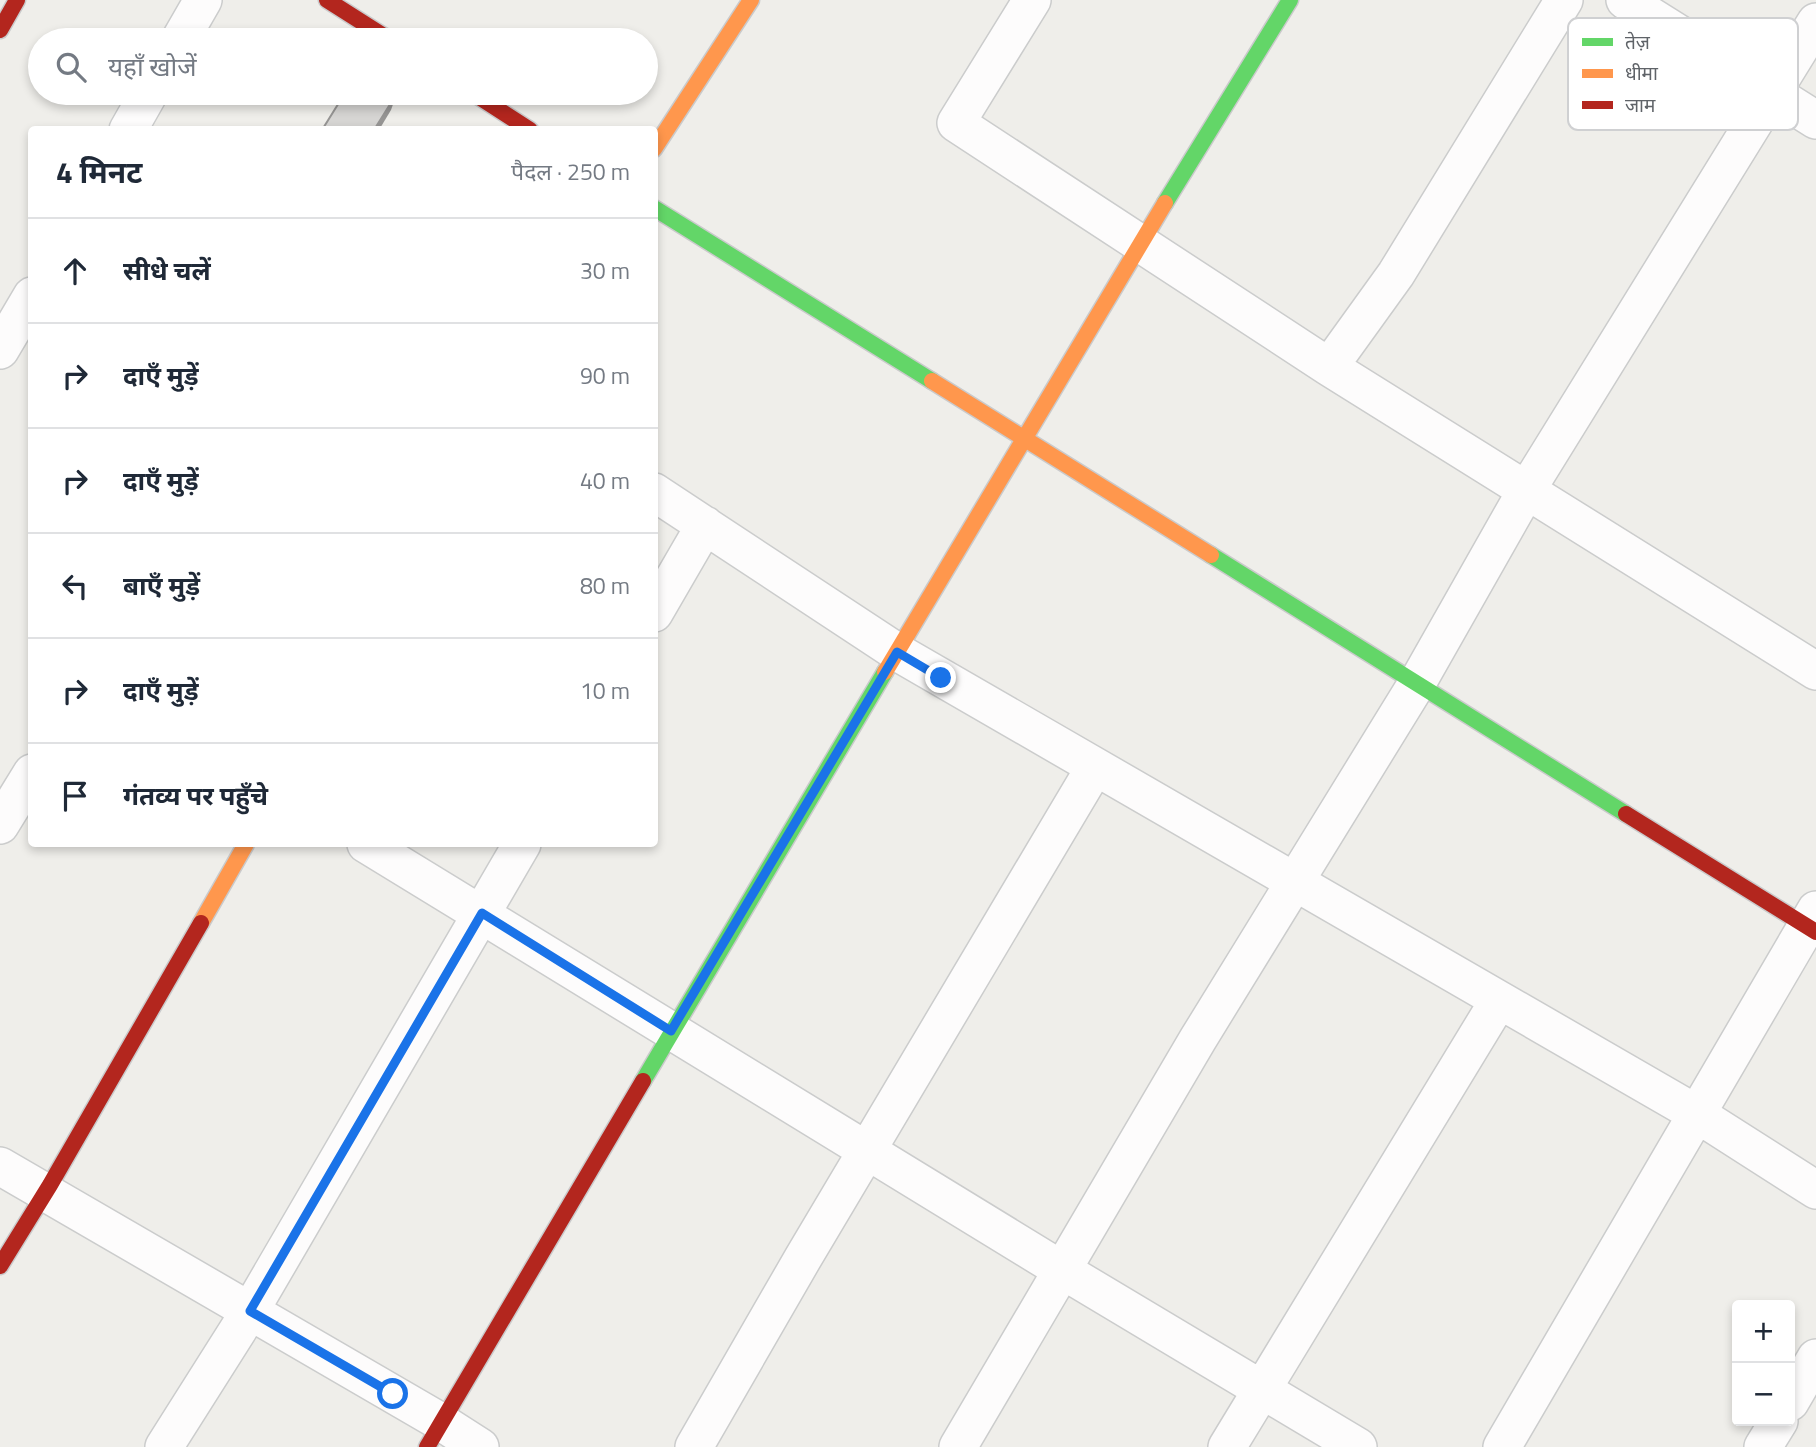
<!DOCTYPE html>
<html lang="hi">
<meta charset="utf-8">
<style>
body{margin:0;font-family:"Titillium Web","Noto Sans Devanagari",sans-serif;background:#f2f2f3;color:#1f2937}
.controls{position:absolute;right:21px;bottom:21px;display:grid;overflow:hidden;border-radius:7px;box-shadow:0 4px 10px #0003}
.controls button{width:63px;height:63px;display:grid;place-items:center;padding:0;border:0;border-bottom:2px solid #e0e1e3;background:#fff;color:#1f2937;font:35px sans-serif}
.stop{position:absolute;width:21px;height:21px;margin:-16px;border:5px solid #1a73e8;border-radius:50%;background:#fff}
.stop.end{background:#1a73e8;border-color:#fff;box-shadow:0 2px 7px #0008}
.list{margin:0;padding:0;list-style:none}
h2{display:flex;justify-content:space-between;align-items:center;height:91px;margin:0;padding:0 28px;font-size:30px}
h2 small{font-size:23px;font-weight:400;color:#747a83}
.list li{display:grid;grid-template-columns:46px 1fr auto;gap:21px;align-items:center;box-sizing:border-box;height:105px;padding:0 28px;border-top:2px solid #e0e1e3}
.list b{display:block;font-size:26px;white-space:nowrap}
.list em{font-size:23px;font-style:normal;color:#747a83}
.icon{flex:none;width:38px;height:38px;fill:none;stroke:currentColor;stroke-width:2;stroke-linecap:round;stroke-linejoin:round}
.map{position:relative;flex:none;width:1816px;height:1447px;overflow:hidden}
.search{position:absolute;background:#fff;box-shadow:0 4px 10px #0003;left:28px;top:28px;width:630px;height:77px;display:flex;align-items:center;gap:18px;box-sizing:border-box;padding:0 24px;border-radius:38px;color:#747a83;font-size:26px}
.panel{position:absolute;background:#fff;box-shadow:0 4px 10px #0003;left:28px;top:126px;width:630px;height:721px;border-radius:7px}
.map>svg:first-child{display:block}
</style>
<div class="map">
<svg width="1816" height="1447" viewBox="0 0 1816 1447">
<rect width="100%" height="100%" fill="#efeeea"/>
<g fill="none" stroke-linecap="round" stroke-linejoin="round">
<defs>
<path id="street" d="M1032,0l-76,123 373,244 487,304
M1625,0l191,120
M180,40l23,-40
M128,130l21,-37
M0,350l32,-54
M1329,367l67,-93 168,-274
M654,492l243,160 800,462 119,76
M654,613l51,-88
M0,825l32,-52
M366,844l696,426 296,177
M0,1166l441,256 39,25
M1790,1402l26,-44
M164,1447l86,-136 272,-467
M694,1447l109,-189 292,-491
M958,1447l240,-408 218,-354 110,-194 290,-469
M1227,1447l272,-447
M1502,1447l314,-537
M1763,1447l16,-26"/>
<path id="fast" d="M1165,203l125,-203
M654,208l278,173
M1211,555l415,259
M643,1081l242,-409"/>
<path id="slow" d="M654,149l97,-149
M932,381l279,174
M885,672l280,-469
M201,923l45,-79"/>
<path id="jam" d="M327,0l63,40
M0,30l17,-30
M473,93l57,37
M1626,814l190,118
M0,1266l50,-81 151,-262
M427,1447l216,-366"/>
</defs>
<!-- street casing -->
<use href="#street" stroke="#cbcccc" stroke-width="40"/>
<!-- fast casing -->
<use href="#fast" stroke="#cacacb" stroke-width="19"/>
<!-- slow casing -->
<use href="#slow" stroke="#cacacb" stroke-width="19"/>
<!-- jam casing -->
<use href="#jam" stroke="#cacacb" stroke-width="19"/>
<!-- street -->
<use href="#street" stroke="#fdfcfc" stroke-width="37"/>
<!-- fast -->
<use href="#fast" stroke="#63d668" stroke-width="16"/>
<!-- slow -->
<use href="#slow" stroke="#ff974d" stroke-width="16"/>
<!-- jam -->
<use href="#jam" stroke="#b3261e" stroke-width="16"/>
</g>
<!-- shaded-wall -->
<path fill="#969594" d="M397,93l-6,17 -12,20h-5z"/>
<!-- building -->
<path fill="#d6d5d3" stroke="#969594" stroke-width="2" d="M345,93h52l-23,37h-52z"/>
<g fill="none" stroke-linecap="round" stroke-linejoin="round">
<!-- route -->
<path stroke="#1a73e8" stroke-width="9" d="M393,1394l-143,-83 232,-398 189,118 226,-379 44,26"/>
</g>
<!-- legend -->
<rect x="1568" y="18" width="230" height="112" rx="10" fill="#fff" stroke="#cfd0d2" stroke-width="2"/>
<rect x="1582" y="38" width="31" height="8" fill="#63d668"/>
<rect x="1582" y="69" width="31" height="9" fill="#ff974d"/>
<rect x="1582" y="101" width="31" height="8" fill="#b3261e"/>
<g font-size="19" fill="#5f6368">
<text x="1625" y="49">तेज़</text>
<text x="1625" y="80">धीमा</text>
<text x="1625" y="112">जाम</text>
</g>
</svg>
<div class="controls">
<button>+</button>
<button>−</button>
</div>
<div class="stop" style="left:393px;top:1394px"></div>
<div class="stop end" style="left:941px;top:678px"></div>
<div class="search"><svg class="icon" aria-label="search" viewBox="0 0 24 24"><circle cx="10" cy="10" r="6"/><path d="M15 15l6 6"/></svg>यहाँ खोजें</div>
<section class="panel">
<h2>4 मिनट<small>पैदल · 250 m</small></h2>
<ul class="list">
<li><svg class="icon" aria-label="ahead" viewBox="0 0 24 24"><path d="M12 20V5M6 11l6-6 6 6"/></svg><div><b>सीधे चलें</b></div><em>30 m</em></li>
<li><svg class="icon" aria-label="right" viewBox="0 0 24 24"><path d="M7 20v-9h11M14 6l5 5-5 5"/></svg><div><b>दाएँ मुड़ें</b></div><em>90 m</em></li>
<li><svg class="icon" aria-label="right" viewBox="0 0 24 24"><path d="M7 20v-9h11M14 6l5 5-5 5"/></svg><div><b>दाएँ मुड़ें</b></div><em>40 m</em></li>
<li><svg class="icon" aria-label="left" viewBox="0 0 24 24"><path d="M17 20v-9H6M10 6l-5 5 5 5"/></svg><div><b>बाएँ मुड़ें</b></div><em>80 m</em></li>
<li><svg class="icon" aria-label="right" viewBox="0 0 24 24"><path d="M7 20v-9h11M14 6l5 5-5 5"/></svg><div><b>दाएँ मुड़ें</b></div><em>10 m</em></li>
<li><svg class="icon" aria-label="arrive" viewBox="0 0 24 24"><path d="M6 21V4h12l-3 4 3 4H6"/></svg><div><b>गंतव्य पर पहुँचे</b></div></li>
</ul>
</section>
</div>
